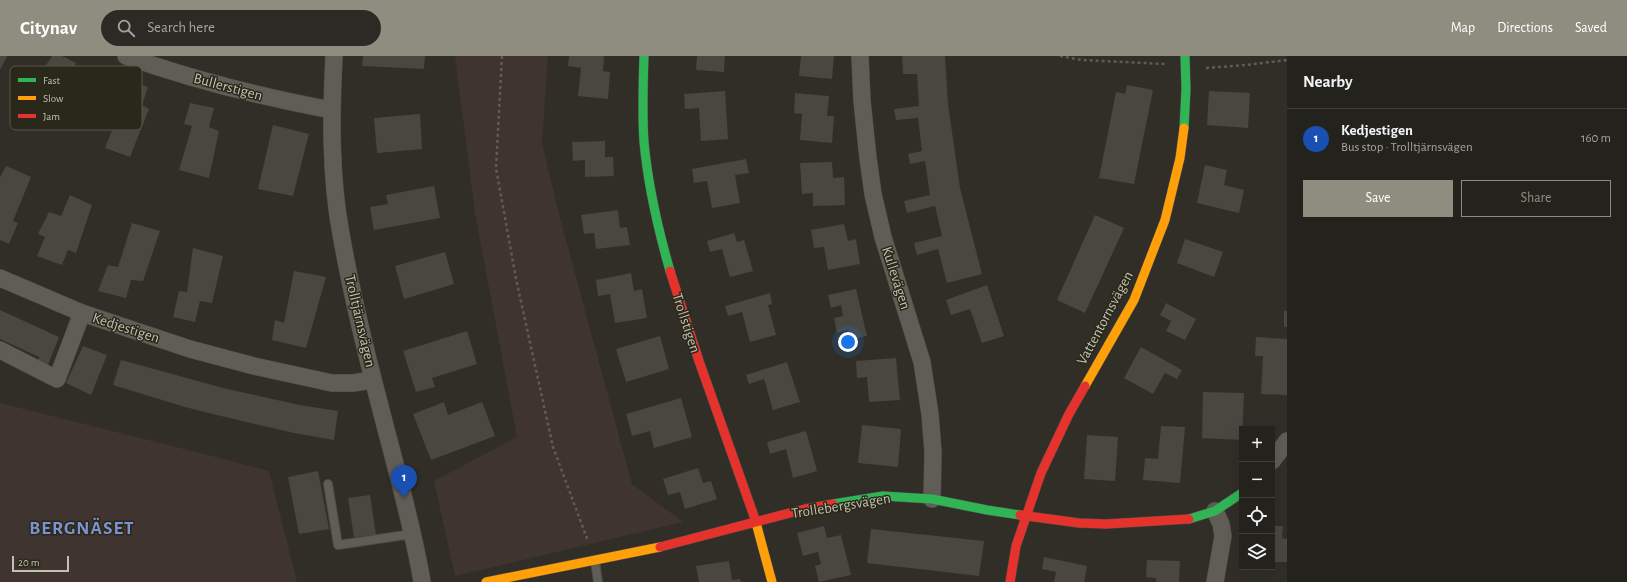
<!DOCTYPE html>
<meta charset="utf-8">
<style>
body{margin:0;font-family:"Alegreya Sans",sans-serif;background:#2c2a25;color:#f1f3f6}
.controls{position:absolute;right:12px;bottom:12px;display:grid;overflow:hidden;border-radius:0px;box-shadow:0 4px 16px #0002}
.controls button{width:36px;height:36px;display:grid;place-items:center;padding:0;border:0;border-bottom:1px solid #413f3b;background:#24221c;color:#f1f3f6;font:20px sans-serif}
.scale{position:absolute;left:12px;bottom:10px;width:57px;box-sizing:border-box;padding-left:4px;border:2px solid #c2c0af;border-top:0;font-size:11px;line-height:14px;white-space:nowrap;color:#c2c0af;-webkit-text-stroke:3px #2a281a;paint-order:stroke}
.you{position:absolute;left:848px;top:286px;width:14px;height:14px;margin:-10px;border:3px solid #fff;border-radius:50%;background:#1a73e8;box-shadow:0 0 0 6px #1a73e833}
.badge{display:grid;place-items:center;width:26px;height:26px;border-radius:50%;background:#8f8d7f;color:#fff;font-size:13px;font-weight:700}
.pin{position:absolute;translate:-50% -33px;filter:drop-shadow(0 1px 2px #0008)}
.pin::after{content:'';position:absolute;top:21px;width:14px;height:12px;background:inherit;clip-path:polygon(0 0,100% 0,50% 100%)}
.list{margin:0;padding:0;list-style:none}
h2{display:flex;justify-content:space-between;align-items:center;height:52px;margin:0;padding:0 16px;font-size:17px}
h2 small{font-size:13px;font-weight:400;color:#a3a4a3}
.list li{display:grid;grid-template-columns:26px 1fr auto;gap:12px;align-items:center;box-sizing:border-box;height:60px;padding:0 16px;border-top:1px solid #413f3b}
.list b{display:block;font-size:15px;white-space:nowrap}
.list p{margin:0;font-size:13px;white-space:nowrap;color:#a3a4a3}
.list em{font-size:13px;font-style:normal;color:#a3a4a3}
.actions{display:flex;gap:8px;padding:12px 16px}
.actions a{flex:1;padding:9px 0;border:1px solid #8f8d7f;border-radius:0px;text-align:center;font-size:14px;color:#8f8d7f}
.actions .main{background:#8f8d7f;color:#fff}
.icon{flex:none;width:22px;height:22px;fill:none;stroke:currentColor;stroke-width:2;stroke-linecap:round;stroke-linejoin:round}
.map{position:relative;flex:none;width:1287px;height:526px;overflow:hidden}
header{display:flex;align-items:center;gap:24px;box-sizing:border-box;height:56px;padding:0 20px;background:#8f8d7f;color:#fff}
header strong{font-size:19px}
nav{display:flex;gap:22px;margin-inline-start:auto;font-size:14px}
.search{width:280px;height:36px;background:#2c2a25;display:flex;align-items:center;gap:10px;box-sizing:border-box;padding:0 14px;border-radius:22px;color:#a3a4a3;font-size:15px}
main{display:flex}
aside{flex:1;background:#24221c}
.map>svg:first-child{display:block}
</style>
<header>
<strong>Citynav</strong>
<div class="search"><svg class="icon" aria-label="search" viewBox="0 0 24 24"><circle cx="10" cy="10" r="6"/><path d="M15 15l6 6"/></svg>Search here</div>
<nav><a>Map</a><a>Directions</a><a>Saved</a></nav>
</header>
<main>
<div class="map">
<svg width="1287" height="526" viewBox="0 0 1287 526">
<rect width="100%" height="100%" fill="#302e26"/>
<!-- green -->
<path fill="#403430" d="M455,0h93l-6,87 18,75 72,266 51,38 -228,54 -21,-95 83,-44 -42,-224z
M0,347l212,53 57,15 28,111h-297z"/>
<!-- building -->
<path fill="#494740" d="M0,0h7l-7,14z
M52,0h10l14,7 -9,17 9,5 -23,45 -23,-12 19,-40 -8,-5z
M363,0h62l-1,13 -62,-3z
M569,0h35l-1,15 7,1 -2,27 -30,-3 3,-28 -13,-2z
M697,0h28l-1,16 -28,-2z
M801,0h33l-2,23 -33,-3z
M902,0h43l3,48 12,84 22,86 -35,9 -9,-34 -21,6 -3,-12 28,-7 -7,-30 -28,7 -3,-12 26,-6 -5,-34 -15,3 -2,-10 14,-3 -4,-33 -22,2 -2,-11 25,-3 -2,-32h-14z
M122,22l26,9 -6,18 7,4 -19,48 -25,-9 14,-35 -9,-4z
M1127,29l26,5 -19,94 -35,-6 17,-86 9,2z
M725,35l3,48 -27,2 -2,-33 -14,1 -1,-15z
M1209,35l41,2 -2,35 -41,-3z
M795,37l34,3 -2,20h7l-2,27 -32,-3 2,-26 -8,-1z
M190,47l24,5 -5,19 10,4 -10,47 -30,-8 13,-44 -8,-2z
M420,58l2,35 -45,4 -3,-35z
M273,69l36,9 -16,62 -35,-7z
M605,85v16h8l1,19 -29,1v-17l-12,1 -1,-19z
M746,103l3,14 -14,2 5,28 -28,5 -5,-27 -13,2 -2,-14z
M832,106l1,16 11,-1 1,28 -32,1v-13l-11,1 -2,-31z
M1205,109l22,5 -3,15 20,5 -5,23 -42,-10z
M6,110l25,11 -18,44 5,2 -9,21 -9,-4v-63z
M434,130l6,32 -66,12 -4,-23 18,-3 -2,-9z
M70,139l22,10 -16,48 -8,-3 -6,15 -25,-9 8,-19 -7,-3 11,-22 12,4z
M618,154l2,18 7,-1 3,18 -34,4 -2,-16 -10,1 -3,-19z
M1095,159l29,13 -39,85 -28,-13z
M132,167l28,8 -17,50 -12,-1 -5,18 -28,-7 10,-26 10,2z
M844,168l4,17 8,-2 4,25 -32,6 -4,-23 -10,1 -3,-18z
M734,177l3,9 7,-2 9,31 -23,6 -8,-28 -12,3 -3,-11z
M1185,183l38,13 -9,25 -37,-14z
M193,192l30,8 -11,47 -12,-2 -5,21 -22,-5 6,-26 8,1z
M445,196l9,32 -50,15 -9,-33z
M294,215l32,6 -20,71 -34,-8 3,-20 9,3z
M631,217l3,18 8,-2 5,29 -32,5 -5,-29 -12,2 -2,-16z
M987,229l17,51 -22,7 -12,-34 -19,6 -5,-15z
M856,233l11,47 -17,3 -2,-9 -11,3 -3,-15 9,-2 -2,-11 -10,3 -3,-13z
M770,237l2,11 -4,1 8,30 -26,7 -8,-30 -14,4 -3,-10z
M1166,247l30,16 -11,21 -19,-9 5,-10 -11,-6z
M0,254l59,27 -13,33 -9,-4 2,-9 -39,-18z
M1284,255h3v16h-3z
M467,275l10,33 -45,14 3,9 -19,5 -13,-41z
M660,280l9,33 -43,13 -10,-33z
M1256,281l31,2v56l-26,-1 2,-38h-8z
M83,290l24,9 -16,40 -25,-12z
M1141,291l41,23 -5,9 -12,-6 -12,21 -29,-16z
M896,302l4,42 -31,2 -2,-25 -10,1 -1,-17z
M121,304l106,29 73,16 38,6 -4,29 -40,-7 -73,-17 -36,-9 -72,-22z
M787,306l13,40 -27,8 -9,-31 -15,5 -3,-9z
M1203,336l41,1 -2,47 -40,-2z
M681,342l11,39 -38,11 -4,-17 -18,5 -6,-22z
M444,346l4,13 34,-13 13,34 -64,24 -18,-46z
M862,369l39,4 -3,38 -40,-4z
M1161,370l24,1 -5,56 -37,-3 2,-22 13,1z
M806,375l11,40 -24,7 -7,-29 -16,5 -3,-12z
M1087,379l31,2 -3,44 -31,-2z
M698,412l5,15 8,-2 6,18 -32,10 -5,-17 -12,3 -5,-16z
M318,415l11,58 -30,5 -11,-57z
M370,439l6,40 -22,2 -6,-39z
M824,470l3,12 14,-3 10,40 -32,7 -4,-16 6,-2 -3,-12 -15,4 -6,-23z
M1272,470h11l-1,12 5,1v23h-15z
M871,473l113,12 -5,35 -112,-13z
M1044,501l43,9 -3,16h-30l2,-10 -14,-3z
M1147,504l33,1 -1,21h-23v-4l-10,-1z
M729,505l3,19 8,-1 1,3h-42l-3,-16z"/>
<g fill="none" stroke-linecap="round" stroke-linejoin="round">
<defs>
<path id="lane" d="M328,428l10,61 74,-11
M595,505l3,21"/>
<path id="street" d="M126,0c67,24 136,41 205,54
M334,0c-3,59 -4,119 7,178 13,74 32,146 51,218 11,43 23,86 30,130
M860,0l2,45 6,57 5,36 10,43 39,125 8,52 3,38 -1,47
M0,222l82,35 108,36 64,17 78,17h21l20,-3
M0,294l57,29 25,-66
M1272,405l15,-20
M1215,526l8,-46 -2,-12 -6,-13"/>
<path id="fast" d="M644,0c-1,29 -2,57 0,86 4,44 14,87 26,129
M1184,72l2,-39 -1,-33
M833,448l50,-8 49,3 55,11 33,5
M1189,463l26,-8 27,-18"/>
<path id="slow" d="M1085,330l49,-86 31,-80 15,-62 4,-30
M755,463l17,63
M486,526l174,-35"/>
<path id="jam" d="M670,215l29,90 56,158
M1020,459l59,8 27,1 83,-5
M660,491l145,-38 28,-5
M1010,526l6,-36 25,-73 28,-59 16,-28"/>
</defs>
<!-- lane casing -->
<use href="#lane" stroke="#4b4a44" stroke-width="10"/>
<!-- street casing -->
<use href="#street" stroke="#4b4a44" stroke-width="18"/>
<!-- fast casing -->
<use href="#fast" stroke="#4b4a44" stroke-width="10"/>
<!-- slow casing -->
<use href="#slow" stroke="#4b4a44" stroke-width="10"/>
<!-- jam casing -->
<use href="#jam" stroke="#4b4a44" stroke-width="10"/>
<!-- path -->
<path stroke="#5d5c55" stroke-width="2.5" stroke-dasharray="3 3" stroke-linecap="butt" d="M502,0l-6,112 20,111 37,168 35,94
M1060,0l22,4 83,4
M1206,12l40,-3 41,-5"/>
<!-- lane -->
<use href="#lane" stroke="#5f5d55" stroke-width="8"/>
<!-- street -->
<use href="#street" stroke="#5f5d55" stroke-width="17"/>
<!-- fast -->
<use href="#fast" stroke="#30b455" stroke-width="9"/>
<!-- slow -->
<use href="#slow" stroke="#ff9f0a" stroke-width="9"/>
<!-- jam -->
<use href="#jam" stroke="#e5322d" stroke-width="9"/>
</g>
<g text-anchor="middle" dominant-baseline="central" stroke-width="3" stroke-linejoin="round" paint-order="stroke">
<!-- street labels -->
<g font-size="15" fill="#c2c0af" stroke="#2a281a">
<text transform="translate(228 31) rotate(15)">Bullerstigen</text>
<text transform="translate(896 222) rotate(72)">Kullevägen</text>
<text transform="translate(1105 262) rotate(-62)">Vattentornsvägen</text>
<text transform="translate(360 265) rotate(77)">Trolltjärnsvägen</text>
<text transform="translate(686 267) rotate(72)">Trollstigen</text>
<text transform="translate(126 272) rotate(18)">Kedjestigen</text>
<text transform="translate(841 450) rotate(-9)">Trollebergsvägen</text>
</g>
<!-- district labels -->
<g font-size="19" font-weight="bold" letter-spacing="1" fill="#7c92cf" stroke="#2a281a">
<text x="82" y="472">BERGNÄSET</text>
</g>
</g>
<!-- legend -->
<rect x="10" y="10" width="132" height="64" rx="6" fill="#2a281a" stroke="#585647" stroke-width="1"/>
<rect x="18" y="22" width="18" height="4" fill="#30b455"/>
<rect x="18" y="40" width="18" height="4" fill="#ff9f0a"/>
<rect x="18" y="58" width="18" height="4" fill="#e5322d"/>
<g font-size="11" fill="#c2c0af">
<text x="43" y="28">Fast</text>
<text x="43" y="46">Slow</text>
<text x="43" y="64">Jam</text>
</g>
</svg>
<div class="controls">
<button>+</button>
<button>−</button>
<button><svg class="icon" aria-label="locate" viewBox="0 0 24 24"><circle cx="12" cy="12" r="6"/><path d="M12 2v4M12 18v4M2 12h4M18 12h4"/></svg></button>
<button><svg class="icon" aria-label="layers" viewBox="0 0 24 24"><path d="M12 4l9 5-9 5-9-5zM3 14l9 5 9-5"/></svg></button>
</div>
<div class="scale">20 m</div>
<div class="you"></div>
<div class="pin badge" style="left:404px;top:442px;background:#1a4fb4">1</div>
</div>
<aside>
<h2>Nearby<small></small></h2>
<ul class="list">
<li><span class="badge" style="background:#1a4fb4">1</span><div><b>Kedjestigen</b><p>Bus stop · Trolltjärnsvägen</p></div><em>160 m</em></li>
</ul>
<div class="actions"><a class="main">Save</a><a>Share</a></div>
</aside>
</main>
